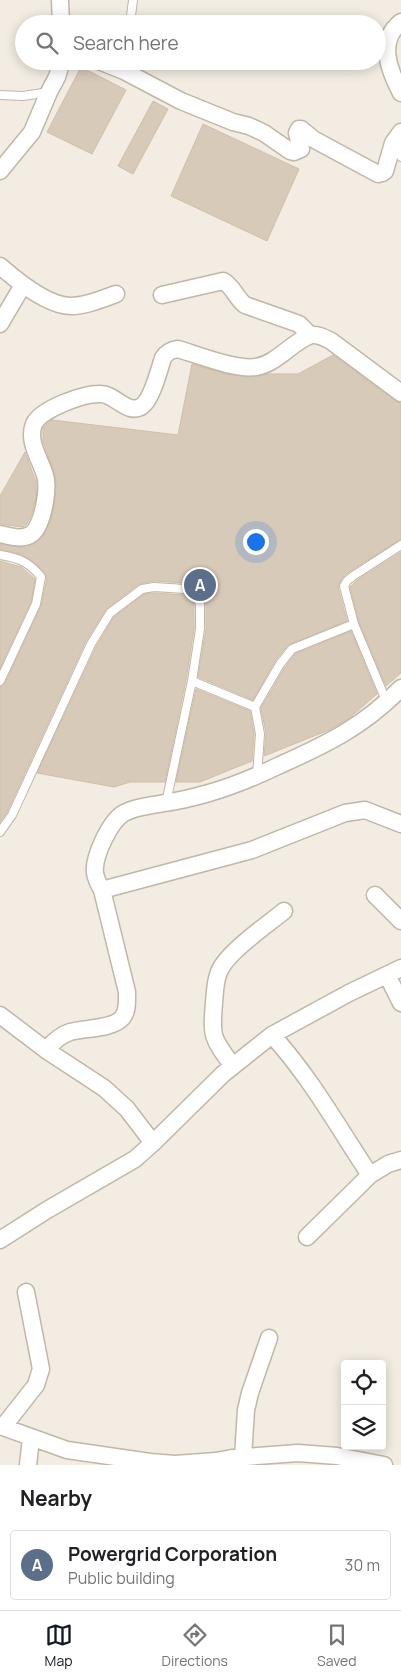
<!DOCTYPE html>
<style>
body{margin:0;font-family:Manrope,sans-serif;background:#f2f2f2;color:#202124}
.controls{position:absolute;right:15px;bottom:15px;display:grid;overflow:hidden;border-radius:5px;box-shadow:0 2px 12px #0003}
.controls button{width:45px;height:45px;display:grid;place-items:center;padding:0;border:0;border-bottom:1px solid #e0e0e0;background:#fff;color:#202124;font:25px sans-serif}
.you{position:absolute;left:255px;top:541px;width:18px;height:18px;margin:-12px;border:4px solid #fff;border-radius:50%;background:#1a73e8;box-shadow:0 0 0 8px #1a73e833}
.badge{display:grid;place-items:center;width:32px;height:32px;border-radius:50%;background:#111827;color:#fff;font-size:16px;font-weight:700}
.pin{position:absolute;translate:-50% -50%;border:2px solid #fff;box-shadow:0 1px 5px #0006}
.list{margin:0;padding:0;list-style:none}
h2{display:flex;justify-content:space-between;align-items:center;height:65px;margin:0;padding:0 20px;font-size:21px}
h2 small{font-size:16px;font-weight:400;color:#757577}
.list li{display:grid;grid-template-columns:32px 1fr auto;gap:15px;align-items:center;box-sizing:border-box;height:70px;margin:0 10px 10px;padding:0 10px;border:1px solid #e0e0e0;border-radius:5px}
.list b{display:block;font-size:19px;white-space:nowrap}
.list p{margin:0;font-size:16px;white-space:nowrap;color:#757577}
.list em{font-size:16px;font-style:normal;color:#757577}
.icon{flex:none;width:28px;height:28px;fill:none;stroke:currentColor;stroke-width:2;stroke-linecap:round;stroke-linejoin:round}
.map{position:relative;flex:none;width:401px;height:1465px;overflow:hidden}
.search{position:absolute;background:#fff;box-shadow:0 2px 12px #0003;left:15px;right:15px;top:15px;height:55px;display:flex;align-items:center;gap:12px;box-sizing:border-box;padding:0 18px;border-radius:28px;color:#757577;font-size:19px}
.sheet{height:145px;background:#fff}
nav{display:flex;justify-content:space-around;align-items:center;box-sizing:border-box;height:70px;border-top:1px solid #e0e0e0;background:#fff;font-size:14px;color:#757577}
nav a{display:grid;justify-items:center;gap:2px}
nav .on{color:#111827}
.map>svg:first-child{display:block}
</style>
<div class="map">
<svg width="401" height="1465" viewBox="0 0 401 1465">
<rect width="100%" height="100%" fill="#f2ece2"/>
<!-- building -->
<path fill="#d7cab9" stroke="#cfbfa9" d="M81,67l45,23 -34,64 -45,-22z
M153,101l15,8 -35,65 -15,-8z
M203,124l96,45 -32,72 -96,-45z
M333,355l62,46 6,2v136l-51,32 -8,7 -4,9 9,34 -59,24 -13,16 -22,39 -55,-23 8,-48v-25l-6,-13 -15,-8 -31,-2 -15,3 -33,25 -20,32 -79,171 -7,10v-135l5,-4 36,-77 6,-28 -2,-5 -14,-13 -11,-6 -20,-5v-5l19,3 15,-3 9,-8 8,-16 4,-21 1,-18 -2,-9 -11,-31v-13l9,-8 126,15 14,-71 34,10 21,3 20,-3h31z
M25,452l11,30v15l-4,16 -5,11 -4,3 -23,-3v-28z
M401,552v121l-15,13 -27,-64 -9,-35 6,-6z
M0,561l21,6 14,12 -4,23 -31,66z
M154,593l30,2 7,3 3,7v24l-8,51 -21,102h-35l-16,5 -77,-14 59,-126 18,-30 30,-23z
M351,631l26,63 -29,25 -19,11 -65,26 2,-23 -5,-25 24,-41 10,-13z
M196,689l54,22 4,23 -2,27 -52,21h-24z"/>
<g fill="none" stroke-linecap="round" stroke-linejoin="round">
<defs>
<path id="lane" d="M130,24l3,-24
M0,95l23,1 26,-4
M396,142l5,15
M0,555c19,3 29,7 41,22l-5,27 -36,77
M192,681l63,26 5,27 -3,42
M387,703l-33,-79 -10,-38 3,-5 6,-5 48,-31
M255,707l25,-43 12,-15 62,-25
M0,832l12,-17 79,-171 19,-31 32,-24 12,-2 31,2 10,5 5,10v25l-8,52 -26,122"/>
<path id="street" d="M60,0l1,24
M401,22c-24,19 -12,48 0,71
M99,61l25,10 57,30 52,21 16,4 15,7 26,18 4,1 7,-3 -4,-16 2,-4h2l12,10 65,35 4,-1 3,-2 8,-28 8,-11
M0,171l32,-39 17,-40 8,-15 5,-16
M0,266c16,14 48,40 71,40 15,0 31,-7 45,-12
M162,295l61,-14c10,5 13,17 22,24l54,19 11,11
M0,324l23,-39
M0,534c10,2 20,6 30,1 13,-7 19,-47 15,-60 -5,-16 -18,-34 -11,-51 7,-15 50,-31 67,-30 14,0 27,22 41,12 10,-7 17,-36 21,-48 4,-6 8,-8 15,-9 20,6 58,21 78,18 20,-3 35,-24 53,-31 7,-3 16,2 22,5l70,52
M102,890l150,-40 93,-37 20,-3 36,14
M375,895l26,26
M387,975l14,28
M0,1015l46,35 58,38 23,21 26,34
M272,1035c39,43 66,92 98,140
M46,1050c7,-8 14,-15 24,-18 14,-4 43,-3 52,-14 6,-6 5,-18 5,-26l-25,-102c-3,-5 -6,-11 -7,-17 -2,-16 15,-52 29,-60 13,-7 26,-7 40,-10 15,-2 31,-6 45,-10 24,-7 48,-17 71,-28 47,-21 84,-39 121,-77
M233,1066c-21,-28 -22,-29 -19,-63 1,-11 1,-22 5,-31 7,-19 48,-47 65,-61
M307,1237l63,-62 18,-11 13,-4
M0,1240l47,-30 88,-51 18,-16 70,-69 49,-39 77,-42 52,-25
M0,1426l67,24 83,12 25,2 41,-3 16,-3 66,-5 39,3 47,9
M3,1427l33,-42 5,-16 -15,-77
M243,1457l3,-47 4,-17 19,-55
M28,1465l3,-27"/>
</defs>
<!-- lane casing -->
<use href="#lane" stroke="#c1b7a7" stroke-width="10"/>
<!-- street casing -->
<use href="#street" stroke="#c1b7a7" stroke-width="19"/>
<!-- lane -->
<use href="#lane" stroke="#fff" stroke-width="8"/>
<!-- street -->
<use href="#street" stroke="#fff" stroke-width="16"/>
</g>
</svg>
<div class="controls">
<button><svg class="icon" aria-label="locate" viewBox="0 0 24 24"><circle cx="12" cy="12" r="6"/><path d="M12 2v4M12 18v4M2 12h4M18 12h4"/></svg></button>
<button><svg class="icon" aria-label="layers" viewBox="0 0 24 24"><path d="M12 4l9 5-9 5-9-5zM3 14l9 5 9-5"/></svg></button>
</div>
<div class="you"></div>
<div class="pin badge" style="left:200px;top:585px;background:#5c6f8a">A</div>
<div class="search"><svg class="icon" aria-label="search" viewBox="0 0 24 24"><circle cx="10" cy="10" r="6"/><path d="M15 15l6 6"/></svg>Search here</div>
</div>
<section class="sheet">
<h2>Nearby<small></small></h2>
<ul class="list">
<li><span class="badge" style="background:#5c6f8a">A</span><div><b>Powergrid Corporation</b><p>Public building</p></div><em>30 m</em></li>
</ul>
</section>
<nav>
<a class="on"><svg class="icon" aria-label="map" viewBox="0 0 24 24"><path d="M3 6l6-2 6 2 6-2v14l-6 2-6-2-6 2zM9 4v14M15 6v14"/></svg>Map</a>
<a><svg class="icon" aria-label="directions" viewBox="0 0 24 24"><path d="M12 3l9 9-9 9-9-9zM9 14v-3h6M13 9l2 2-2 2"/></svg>Directions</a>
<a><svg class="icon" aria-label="saved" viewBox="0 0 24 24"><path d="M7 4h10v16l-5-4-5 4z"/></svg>Saved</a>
</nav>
